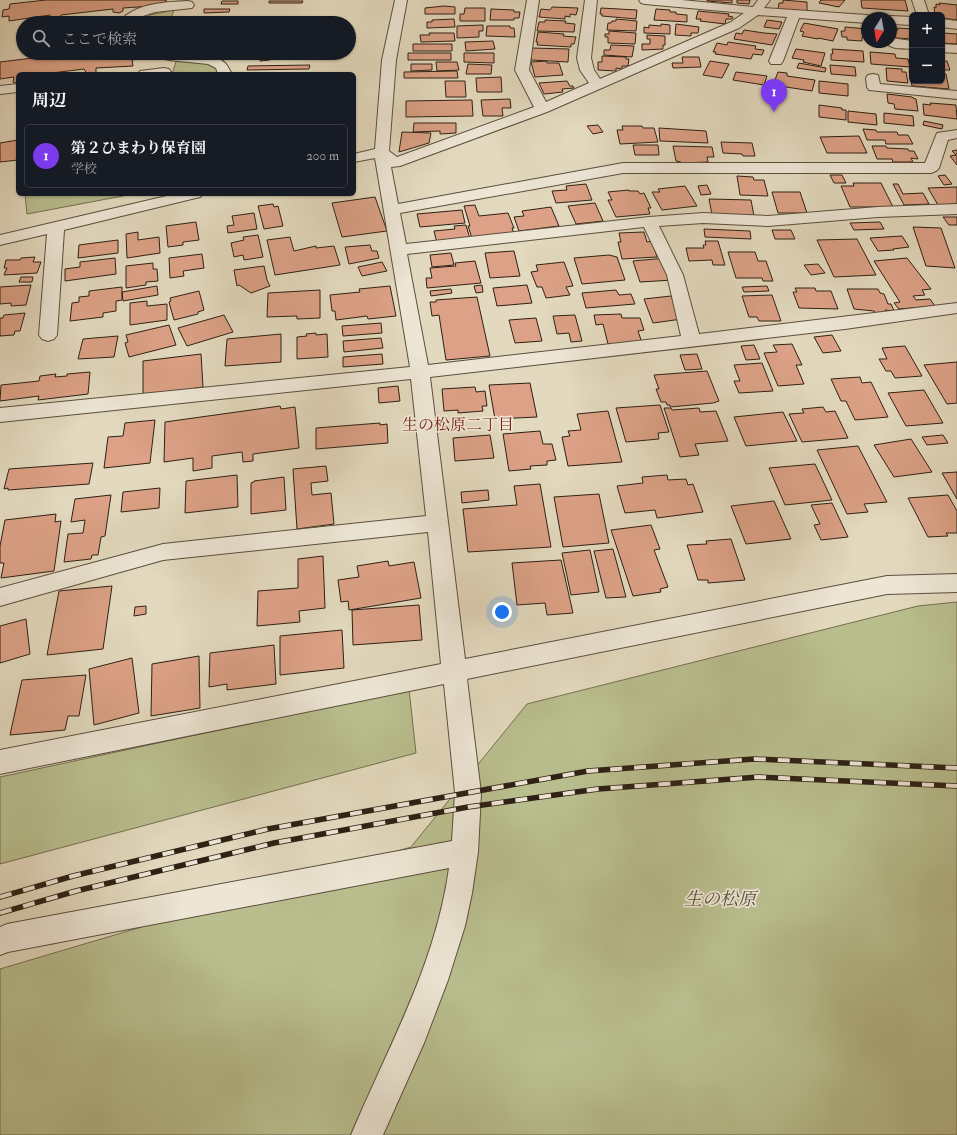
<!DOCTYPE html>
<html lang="ja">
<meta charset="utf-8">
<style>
body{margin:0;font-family:"IM FELL Double Pica","Noto Serif JP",serif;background:#20242c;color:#f1f3f6}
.controls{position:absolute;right:12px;top:12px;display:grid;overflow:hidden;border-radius:6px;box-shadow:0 1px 3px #0004}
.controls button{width:36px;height:36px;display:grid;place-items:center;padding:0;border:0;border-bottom:1px solid #363941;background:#171b24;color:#f1f3f6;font:20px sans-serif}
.compass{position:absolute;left:861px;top:12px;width:36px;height:36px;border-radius:50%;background:#171b24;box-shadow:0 1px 3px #0004;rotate:191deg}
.you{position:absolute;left:502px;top:612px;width:14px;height:14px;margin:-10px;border:3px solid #fff;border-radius:50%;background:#1a73e8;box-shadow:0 0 0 6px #1a73e833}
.badge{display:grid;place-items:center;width:26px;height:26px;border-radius:50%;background:#7c3aed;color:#fff;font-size:13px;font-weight:700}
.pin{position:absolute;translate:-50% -33px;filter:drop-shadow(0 1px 2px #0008)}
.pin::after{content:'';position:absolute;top:21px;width:14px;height:12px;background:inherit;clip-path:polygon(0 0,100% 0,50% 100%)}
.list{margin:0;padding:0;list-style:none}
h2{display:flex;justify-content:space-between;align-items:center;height:52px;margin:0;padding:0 16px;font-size:17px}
h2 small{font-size:13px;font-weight:400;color:#9ea1a6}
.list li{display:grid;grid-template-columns:26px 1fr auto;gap:12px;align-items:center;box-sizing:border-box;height:64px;margin:0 8px 8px;padding:0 8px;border:1px solid #363941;border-radius:6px}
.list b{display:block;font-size:15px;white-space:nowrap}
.list p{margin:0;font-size:13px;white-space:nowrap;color:#9ea1a6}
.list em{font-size:13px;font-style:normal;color:#9ea1a6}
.icon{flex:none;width:22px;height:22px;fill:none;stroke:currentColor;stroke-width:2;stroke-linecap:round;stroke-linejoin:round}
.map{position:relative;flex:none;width:957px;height:1135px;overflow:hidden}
.search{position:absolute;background:#171b24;box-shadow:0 1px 3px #0004;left:16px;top:16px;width:340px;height:44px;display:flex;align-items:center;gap:10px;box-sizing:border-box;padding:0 14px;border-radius:22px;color:#9ea1a6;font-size:15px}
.panel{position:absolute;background:#171b24;box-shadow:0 1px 3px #0004;left:16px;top:72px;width:340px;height:124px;border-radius:6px}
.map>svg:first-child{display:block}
</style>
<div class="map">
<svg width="957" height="1135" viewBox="0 0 957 1135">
<rect width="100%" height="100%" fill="#e3d9be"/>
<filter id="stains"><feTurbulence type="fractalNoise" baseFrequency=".005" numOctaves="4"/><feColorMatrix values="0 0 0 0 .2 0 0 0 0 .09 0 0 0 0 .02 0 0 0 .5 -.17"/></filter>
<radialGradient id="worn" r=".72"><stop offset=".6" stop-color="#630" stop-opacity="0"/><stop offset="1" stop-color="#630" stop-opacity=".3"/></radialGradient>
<!-- green -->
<path fill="#b9be8e" stroke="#746f51" d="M174,10l-5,13h-29l10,-8z
M177,59l34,5 7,5 1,5h-47z
M25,194h102l1,1 -101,19z
M957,602v533h-957v-166l411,-122 116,-143 391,-98z
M409,689l7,64 -416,111v-87z"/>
<!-- building -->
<path fill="#dca186" stroke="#2e2014" d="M46,0h120l1,5 -44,3v3l-4,2 -6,-1v-3l-52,6 -1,2 -5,2 -5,-1v-3l-41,6v-5l-7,1 1,-7 6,-1 1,-5z
M707,0h25v3l-25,-2z
M737,0h13l-1,4 -12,-1z
M783,0l24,2v10l-29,-3 1,-6h4z
M821,0h24l-6,7 -20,-4z
M861,0h44l3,11 -46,-3z
M222,1h16v3h-17z
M269,1h34l-1,2h-33z
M939,3l18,2v15l-15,-2v-3h-7l-1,-8 2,1v-4l4,1z
M444,6l11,1v7h-30v-6z
M552,7l26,1 -2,7 -6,-1v3l-5,-1v3l-26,-2 2,-8 9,1z
M465,8h20v13h-25v-7h4z
M601,8l36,2 -1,9 -34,-3v-2h-2z
M204,9h26l-1,3 -25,1z
M491,9l23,1v2h6l-1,6h-5v2h-24z
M656,9l14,1v2h6v2l11,1v7l-33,-2z
M698,11l31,3 -1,2 5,1 -1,2h-6l-1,5 -25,-3 1,-2h-5z
M111,18v4l-8,1h-37z
M454,19l1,8 -28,1v-6h5v-2z
M616,19l21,2 -1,10 -29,-1 1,-7h3l1,-2h4z
M545,20l21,1 -1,2 10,1 -1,8 -37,-1 2,-9h6z
M767,20l15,2 -3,7 -15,-2z
M804,23l34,6 -5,12 -15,-3v1l-16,-3 2,-4 -4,-1z
M661,24l9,1v9l-26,-1v-6l5,1v-3l12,1z
M676,24l23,3 -1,6h-7v3l-16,-1z
M483,25v6h-4v6l-22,1v-12z
M487,26h23v2h4l1,9 -29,-1z
M845,27l22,2v9l-5,-1v4l-15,-1v-3h-5l-1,-6h4z
M897,28l15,1v10l-16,-1 -2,-8h4z
M744,30l20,3 13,1 -5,11 -38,-6 2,-6 6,1z
M609,31l27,2 -1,11 -27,-1v-6h-3v-3h4z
M538,32l26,2 -1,2 13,1 -2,7h-3v3l-34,-2 1,-3h-2z
M429,33h25l1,8 -34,1 -1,-7h10z
M942,33l15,1v10l-15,-1z
M647,35l18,1v9h-2v4l-21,1v-6h8v-5h-3z
M493,41l2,8 -29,2 -1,-9z
M728,42l28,4 -1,3 9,1 -2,5 -9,-1 -2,5 -36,-5 1,-2h-3l4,-9 10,2z
M413,44h39v7h-39z
M611,45l23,1 -2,11 -28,-2v-5h6z
M532,48l37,1 -1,13 -37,-2z
M796,49l29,4 -4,13 -18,-4 1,-2 -12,-2z
M832,49l31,2 1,11 -33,-2v-6h2z
M870,52l25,2 1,4 12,1 2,8 -39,-3z
M74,53h65v6l-7,1 1,6 -37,2v4l-2,2h-7l-3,-5 -40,5h-26v10l-5,-2 1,-5 -14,2v-17z
M220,53h83h-32l-1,7 -10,1 2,-8 -43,2z
M322,53h9l-1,6h-8z
M408,53h43v7h-43z
M464,53h30v10l-30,-1z
M602,56l24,1v2h3l-1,7h-6v3l-6,-1v3l-18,-1v-8h4z
M682,57h17l2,10 -28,1 -1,-5h11z
M547,61v2h12l4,12 -28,2 -4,-15z
M710,61l19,3 -7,14 -19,-3z
M942,61h5l3,9h-8z
M436,62h21l2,8 -22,1z
M799,63l27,5 -1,4 -28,-4z
M411,64h21v6l-21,1z
M468,64l24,1 -1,9h-25z
M310,65l-1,4 -62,1 1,-4z
M830,65l25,2 1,9 -25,-2z
M886,68l16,1v3h4l2,11 -21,-2z
M457,71l1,7h-54v-6z
M909,71h3v10h30v-7h4l3,15 -37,-3z
M736,72l31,4 -3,9 -31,-5z
M778,72l9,1v3l28,4 -3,11 -39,-6z
M501,77l1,15h-25l-1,-14z
M445,81h20l1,16h-20z
M567,81l3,5h3l1,2 -12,1 1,3 -19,2 -5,-11z
M819,81l29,3v12l-29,-3z
M887,94l25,3 1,1 3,1 2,12 -23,-2 -1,-5 -6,-1z
M510,99l1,9h-9l1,8h-20l-2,-16z
M472,100l1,16 -67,1v-16z
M930,103l26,2 1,14 -33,-4 -1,-11 8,1z
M819,105l23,3v2h4v10l-27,-3z
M848,111l28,3 1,11 -29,-3z
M884,113l29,3 1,10 -30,-3z
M924,121l19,4 -1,4 -19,-4z
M414,123h42v10l-16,1v-3l-27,1z
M598,125l5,7 -10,2 -6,-8z
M622,126h20l1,2h11l4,14 -38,2 -3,-14h6z
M659,128l47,3 2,12 -48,-2z
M863,129l13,1 1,2h20l1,3h10l5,9h-27l-1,-4h-18z
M402,132l29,1 -2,10 -30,9z
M859,136l8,17h-40l-7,-16z
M18,140v20l-18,2v-19z
M721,142l31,1 3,13h-12l-1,-2 -19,-1z
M633,145h25l1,10h-24z
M673,146l39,1 2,10h-7l1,5 -26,1 -1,-1 -5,-1z
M872,146h14l1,2 21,1 1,2h5l4,8 -7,-1 2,4h-20l-1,-3h-15z
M957,150v15l-7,-9 6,-1 -4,-4z
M830,175h12l4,8h-12z
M945,175l7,9 -8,1 -6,-9z
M737,176l16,1 1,3h10l4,16 -28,-1z
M853,183h28l12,24h-43l-9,-21h13z
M586,184l6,16 -36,3 -4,-12 15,-1 -1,-4z
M893,184h5l5,10 20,-1 6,11 -25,1z
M707,185l4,9 -10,1 -3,-9z
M685,186l12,20 -35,4 -10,-18h8l-2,-3z
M957,187v17l-19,1 -10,-17z
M629,190v1h9l2,3 4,-1 7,15h-3l2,6 -34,3 -8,-17h4l-4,-8z
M772,192h28l7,21h-29z
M375,197l12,34 -45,6 -10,-34z
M709,199l42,1 3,16 -42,-1z
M595,203l8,18 -27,3 -8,-18z
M273,204l1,3 4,-1 5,20 -19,3 -6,-23z
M475,205l4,11 29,-3 6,15h-2l2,6 -42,4 -4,-12h2l-6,-20z
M551,207l8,19 -40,5 -5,-14 10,-1 -2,-5z
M462,210l3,13 -45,4 -3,-13z
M254,213l3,16 -29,4 -1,-7 7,-1 -2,-9z
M943,217h14v8h-8z
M196,222l3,18 -16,2v3l-15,2 -2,-21z
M880,222l4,7 -30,1 -4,-7z
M466,225l4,14 -33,4 -3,-12 21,-2 -1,-3z
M913,227l28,1 14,40 -29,-2z
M704,229l46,2 1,8 -46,-2z
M772,230h19l4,9h-20z
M138,232v8l21,-3 1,16 -33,5 -1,-24z
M644,232l3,10 5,-1 5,16 -35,2 -4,-17h3l-2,-9z
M258,235l5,22 -19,3 -1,-5 -9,2 -3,-14 13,-3 -1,-3z
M902,236l7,11 -16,2 1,1 -16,1 -8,-13z
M290,237l4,14 22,-5v2l18,-2 6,19 -65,10 -8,-35z
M857,239l19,36 -42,2 -17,-37z
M118,240v13l-40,5 1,-13z
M705,241h13l7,24h-12l-1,-5 -23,1 -3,-13h18l-1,-3h3z
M370,245l2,6h5l2,7 -30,6 -4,-17z
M514,251l6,25 -30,2 -5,-25z
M728,252h27l3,9h8l7,20h-10l-1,-3h-26z
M451,253l3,12 -22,2 -2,-12z
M202,254l2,14 -21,3 1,5 -14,2 -1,-20z
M609,255l8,2 8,23 -43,4 -8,-26z
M35,257l-2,5h8l-4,11 -33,2 3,-7h-3l2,-8h14l1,-2z
M115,258l1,16 -51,7v-12l15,-2v-5z
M666,258l7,22 -33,2 -7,-21z
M907,258l24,31 -9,1 3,5 -12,1 3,4 14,-1 5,7 -36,3 -5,-6 6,-1 -26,-41z
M475,261l6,22 -54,5 -1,-10h6l-2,-10 26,-2 -1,-3z
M382,262l5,9 -25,5 -4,-9z
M564,262l9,24 -7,1 4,8 -24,3 -4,-11h-5l-6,-15 7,-1 -2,-6z
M153,263v6h4l1,12 -12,1v3l-20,3v-22z
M818,264l7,9 -14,2 -7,-10z
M264,266l3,14 3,6 -19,7 -12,-8 -2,1 -3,-16z
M21,277h12l-1,5h-13z
M31,285l-5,20 -15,1v-3l-11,1v-17z
M482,285l1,7 -7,1 -2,-7z
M527,285l5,18 -35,3 -4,-18z
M157,286l1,9 -35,6 -1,-9z
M390,286l6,30 -28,3 -1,-3 -31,4 -1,-9h-3l-2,-16 30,-3 -1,-3z
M767,286l2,5 -25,1 -2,-5z
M122,287v13l-6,1v10l-13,2v4l-33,4 2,-18 7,-1v-5l10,-1v-5z
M795,288h20l1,3h15l7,18 -39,-1 -6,-16h4z
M451,289l1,4 -21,3 -1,-5z
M847,289h31l2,4 4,1 4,10h3l3,7 -9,-1 1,3h-11l-1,-2 -20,-2z
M320,290v28l-23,1v-3l-30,1 1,-24z
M616,290l3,5 12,-1 4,10 -49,4 -4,-15z
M199,291l5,19 -6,2v2l-24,6 -5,-18 2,-1 -1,-3z
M772,295l9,26h-22l-2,-4h-8l-7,-21z
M671,296l11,23 -29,4 -9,-24z
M477,297l13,59 -44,4 -7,-45 -7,1 -2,-14h6v-2z
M147,301v5l20,-2v16l-37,5v-22z
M25,313l-5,18h-5l-1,4 -14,1v-18h3l1,-3z
M621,314l1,4h18l4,12 -6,1 4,12 -34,1 -5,-20 -7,1 -2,-10z
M224,315l9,17 -46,14 -9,-18z
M575,315l7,26 -11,1 -2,-9 -12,1 -4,-18z
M536,318l6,23 -27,2 -6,-23z
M381,323l1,10 -39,3 -1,-10z
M169,325l7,20 -47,12 -4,-14 3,-1 -2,-7z
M316,333v2l11,-1 1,23 -31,2v-22l10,-1 -1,-2z
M281,334v28l-56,4 2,-27z
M832,335l9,16 -18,2 -9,-16z
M118,336l-4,21 -36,2 5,-20z
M381,338l2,10 -39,4 -1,-11z
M792,344l10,21h-6l8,19 -26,2 -14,-33 13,-1 -4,-7z
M754,345l6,14 -14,1 -5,-14z
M905,346l17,30 -27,2 -4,-7h-5l-7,-12h8l-5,-11z
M201,354l2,33 -60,9v-35z
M382,354l1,10 -40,3v-10z
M697,354l5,15 -17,1 -5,-15z
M957,362v41l-10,1 -23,-39z
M762,363l11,28 -34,2 -5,-12h6l-6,-16z
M707,371l12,30 -6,2 -43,4v-2h-3l-1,-3h-5l-5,-13h3l-5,-14z
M90,372l-2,22 -50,6 1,-4 -39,5 1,-16 38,-4 1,-5 16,-2 -1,3 12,-1v-2z
M860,377l2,6 9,-1 17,35 -33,3 -9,-19h-5l-10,-22z
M530,383l7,34 -42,2 -6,-34z
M398,386l2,15 -21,2 -1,-15z
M475,387l1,5 9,-1 2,15h-5l1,5 -25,2v-3l-14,1 -2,-22z
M924,390l19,33 -37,3 -18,-33z
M660,405l9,27 -11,1 1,6 -33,3 -10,-34z
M280,406l1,3 14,-2 4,41 -46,6v7l-10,1 -1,-10 -30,4v12l-19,3v-13l-29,4 1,-40z
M823,407l3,5 9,-1 13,27 -46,4 -13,-28 15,-1 -2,-4z
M664,408h7l1,2 27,-2 1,4 16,-1 12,30 -33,3 4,11 -19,2z
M608,411l14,51 -54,4 -6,-29 8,-1 -2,-5 13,-1 -4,-16z
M783,412l14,29 -51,5 -12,-29z
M155,420l-5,43 -46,5 4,-31 15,-1 2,-13z
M380,423v2l7,-1 1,19 -72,6v-21z
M540,431l3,13h9l4,16 -9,1v4l-17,1 1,3 -22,2 -6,-37z
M490,435l4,23 -39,3 -2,-23z
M943,435l5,8 -21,2 -5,-8z
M911,439l21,33 -38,5 -20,-32z
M858,446l29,56 -23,2 4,8 -21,2 -30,-64z
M93,463l-4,21 -81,6v-2l-4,1 5,-20z
M815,464l17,36 -47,5 -16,-37z
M326,466l2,15 -17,2 1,12 19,-2 3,31 -37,5 -4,-60z
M957,472v27l-15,-26z
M237,475l1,32 -53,6 1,-32z
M667,475l1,5 18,-1 2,6 5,-1 10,28 -46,6 -2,-8 -30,3 -8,-27 26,-3 -1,-6z
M284,477l2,33 -35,4v-31l3,-1v-1z
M540,484l11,63 -83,5 -5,-43 54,-4 -3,-19z
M160,488l-1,20 -38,4 2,-20z
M488,490l1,10 -27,3 -1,-11z
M599,494l10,49 -46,4 -9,-50z
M111,495l-6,41 -4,1 -3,18h-6l-1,4 -27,3 4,-28 15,-1 2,-13 -14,2 4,-23z
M948,495l9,16v22h-11l2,3 -20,1 -20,-39z
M774,501l17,38 -45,5 -15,-38z
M832,503l16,34 -27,3 -7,-15 6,-1 -9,-19z
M56,514l-1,8 6,-1 -7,50 -53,7 3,-15h-4v-17l5,-26z
M651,525l9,24 -6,1 14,37 -8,2 1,3 -28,4 -22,-66z
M731,539l14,41 -37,3v-3h-10l-11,-35 20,-1 -1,-3z
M613,549l13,48 -20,1 -12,-47z
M590,550l9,42 -28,3 -9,-42z
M323,556l2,52 -26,3 1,11 -43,4 1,-35 40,-3v-29z
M561,560l12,53 -26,2 -2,-12 -28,2 -5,-42z
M388,561l1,5 25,-4 7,36 -72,12 -1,-9 -7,1 -3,-22 21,-3 -2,-11z
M112,586l-9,63 -56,6 12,-64z
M419,605l3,35 -69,5 -1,-35z
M146,606v8l-12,2 1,-9z
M26,619l4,35 -30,9v-37z
M342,630l2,38 -64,7v-39z
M274,645l2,39 -49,6v-6l-18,3 1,-34z
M199,656l1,52 -49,8 1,-52z
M132,658l7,55 -45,12 -5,-56z
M86,675l-7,41h-11l-3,14 -55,5 12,-55z"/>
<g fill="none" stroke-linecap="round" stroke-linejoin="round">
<defs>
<path id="minor" d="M395,0h12l-11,60 -7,91 8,6 137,-50 -19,-37 12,-70h12l-10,70 17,32 43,-19 -9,-13 -3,-12 8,-58h12l-6,58 3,12 6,9 131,-57 13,-9 -99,-9 -4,-1 -2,-3h43l71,7 5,-7h12l-6,8 103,7 6,3h-6v5l-68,-5 -16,43 -2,3h-10l-2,-3 18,-44 -29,-2 -19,13 -192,84 -147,54 -9,1 7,37 225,-41h302l12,-30 20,-3v8l-9,2 -9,28 -3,3 -5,2h-308l-223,40 6,31 243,-27 54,-4 65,3 110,-9 79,-3v10l-79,3 -110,9 -65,-3 -44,3 24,49 16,59 258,-31v10l-112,16 -415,48 35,282 422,-83 70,-2v18l-70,2 -420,85 14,114 -3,59 -6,41 -7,33 -17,54 -24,63 -41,92h-32c37,-88 85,-171 98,-267l-441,84 -8,3v-28l7,-3 445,-83 3,-48 -11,-109 -444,90v-24l441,-86 -13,-132 -265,28 -163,46v-18l163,-44 263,-28 -15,-137 -411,43v-14l410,-41 -35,-209 -21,4v-8l21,-5 7,-89zM644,227l23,48 14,61 -253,29 -21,-111z
M912,0h12l5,15h-12z
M188,1l4,1 2,3 -2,3 -37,4 -12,4 -11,7h-13c14,-20 47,-21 69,-22z
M891,16l21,1v8l-21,-1v-6h-5z
M942,19l15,2v8l-15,-2z
M891,38l21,3v8c-9,-1 -21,1 -27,-7h6z
M942,44l15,1v8l-15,-1z
M150,53c20,0 61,-3 75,10 3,3 5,8 7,11h-14l-2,-6 -8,-4 -39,-4 -17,-4z
M164,68l5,1 2,3 -2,2h-31l2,-3z
M873,74l5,1 2,9 77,7v8l-88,-9 -2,-3 -1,-9 2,-3z
M18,84v8l-18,2v-8z
M175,194h28l-3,3 -136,33 -7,105 -3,4 -6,2 -6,-2 -3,-4 8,-101 -47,11v-10z"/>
</defs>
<!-- minor casing -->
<use href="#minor" stroke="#5b4e3e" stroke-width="2"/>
<!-- minor -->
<use href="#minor" fill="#ede6d5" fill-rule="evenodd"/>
<defs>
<path id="rail" d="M0,897l73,-21 195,-47 320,-58 166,-12 203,9
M0,913l76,-22 198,-48 194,-36 130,-18 161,-12 198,9"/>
</defs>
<!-- rail casing -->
<use href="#rail" stroke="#2e2014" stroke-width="5.5"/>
<!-- rail -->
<use href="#rail" stroke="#ede6d5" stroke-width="4" stroke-dasharray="12" stroke-linecap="butt"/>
</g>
<g text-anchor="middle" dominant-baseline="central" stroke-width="3.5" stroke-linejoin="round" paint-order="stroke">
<!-- neighbourhood labels -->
<g font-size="16" fill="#7a1f14" stroke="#ede6d5">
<text x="458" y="425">生の松原二丁目</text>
</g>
<!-- near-park labels -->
<g font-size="18" font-style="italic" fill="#584f39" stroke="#ede6d5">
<text x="720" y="899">生の松原</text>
</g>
</g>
<rect width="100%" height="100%" filter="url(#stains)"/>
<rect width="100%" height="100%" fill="url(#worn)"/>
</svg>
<div class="controls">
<button>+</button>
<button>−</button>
</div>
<svg class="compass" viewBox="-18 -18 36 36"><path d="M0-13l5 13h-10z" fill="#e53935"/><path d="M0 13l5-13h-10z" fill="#9ea1a6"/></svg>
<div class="you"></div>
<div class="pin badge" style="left:774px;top:112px">1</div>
<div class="search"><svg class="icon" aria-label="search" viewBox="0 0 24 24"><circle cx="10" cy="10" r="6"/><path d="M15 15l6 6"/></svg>ここで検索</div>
<section class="panel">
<h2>周辺<small></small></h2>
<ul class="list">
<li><span class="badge">1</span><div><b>第２ひまわり保育園</b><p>学校</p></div><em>200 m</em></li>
</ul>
</section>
</div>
